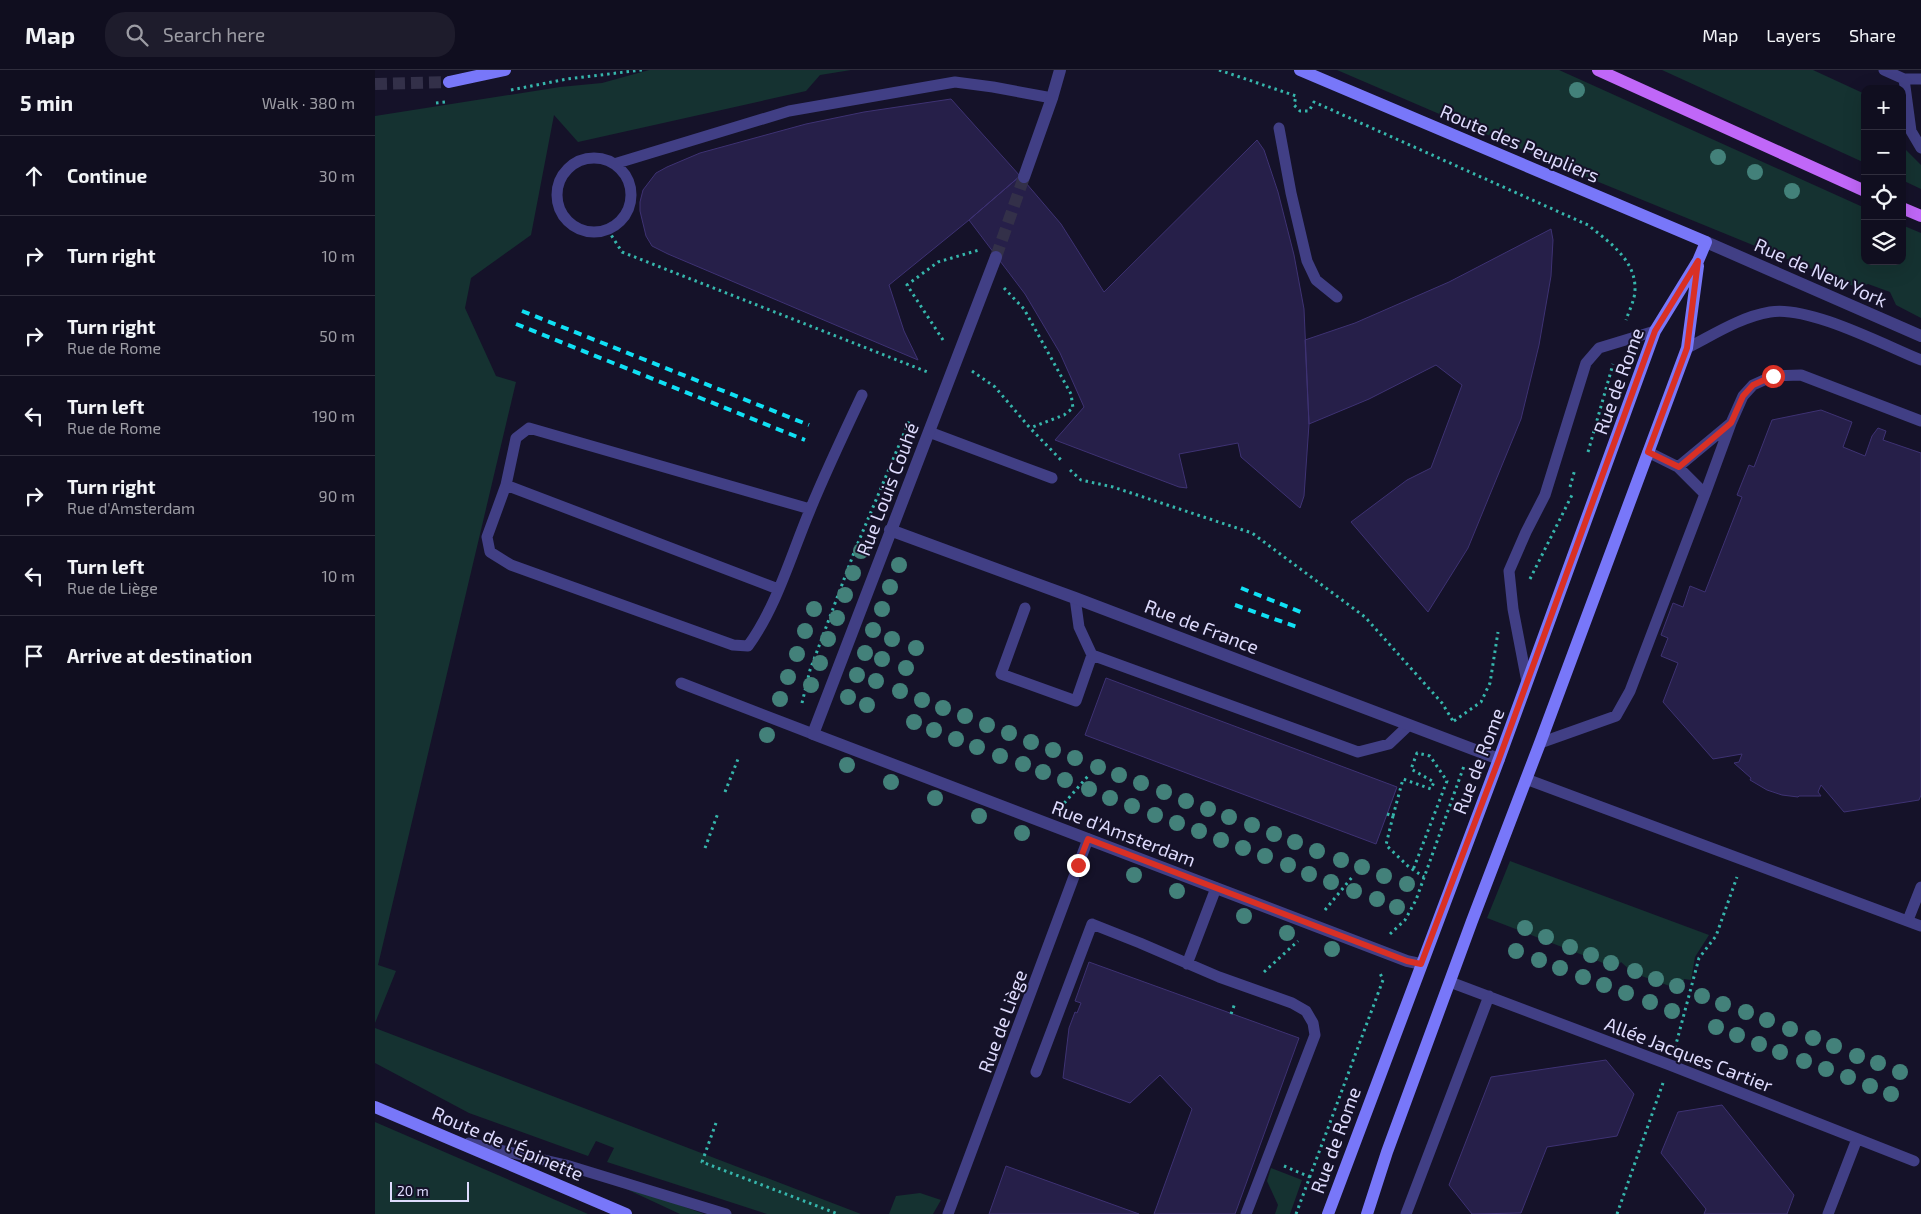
<!DOCTYPE html>
<meta charset="utf-8">
<style>
body{margin:0;font-family:"Exo 2",sans-serif;background:#1e1c2c;color:#f1f3f6}
.controls{position:absolute;right:15px;top:15px;display:grid;overflow:hidden;border-radius:10px;box-shadow:0 5px 20px #0002}
.controls button{width:45px;height:45px;display:grid;place-items:center;padding:0;border:0;border-bottom:1px solid #302e3d;background:#100e1f;color:#f1f3f6;font:25px sans-serif}
.scale{position:absolute;left:15px;bottom:12px;width:79px;box-sizing:border-box;padding-left:5px;border:2px solid #dedbfd;border-top:0;font-size:14px;line-height:18px;white-space:nowrap;color:#dedbfd;-webkit-text-stroke:4px #151229;paint-order:stroke}
.stop{position:absolute;width:15px;height:15px;margin:-11px;border:4px solid #d93025;border-radius:50%;background:#fff}
.stop.end{background:#d93025;border-color:#fff;box-shadow:0 1px 5px #0008}
.list{margin:0;padding:0;list-style:none}
h2{display:flex;justify-content:space-between;align-items:center;height:65px;margin:0;padding:0 20px;font-size:21px}
h2 small{font-size:16px;font-weight:400;color:#9c9ca4}
.list li{display:grid;grid-template-columns:32px 1fr auto;gap:15px;align-items:center;box-sizing:border-box;height:80px;padding:0 20px;border-top:1px solid #302e3d}
.list b{display:block;font-size:19px;white-space:nowrap}
.list p{margin:0;font-size:16px;white-space:nowrap;color:#9c9ca4}
.list em{font-size:16px;font-style:normal;color:#9c9ca4}
.icon{flex:none;width:28px;height:28px;fill:none;stroke:currentColor;stroke-width:2;stroke-linecap:round;stroke-linejoin:round}
.map{position:relative;flex:none;width:1546px;height:1144px;overflow:hidden}
header{display:flex;align-items:center;gap:30px;box-sizing:border-box;height:70px;padding:0 25px;background:#100e1f;border-bottom:1px solid #302e3d}
header strong{font-size:24px}
nav{display:flex;gap:28px;margin-inline-start:auto;font-size:18px}
.search{width:350px;height:45px;background:#1e1c2c;display:flex;align-items:center;gap:12px;box-sizing:border-box;padding:0 18px;border-radius:20px;color:#9c9ca4;font-size:19px}
main{display:flex}
aside{flex:1;background:#100e1f}
.map>svg:first-child{display:block}
</style>
<header>
<strong>Map</strong>
<div class="search"><svg class="icon" aria-label="search" viewBox="0 0 24 24"><circle cx="10" cy="10" r="6"/><path d="M15 15l6 6"/></svg>Search here</div>
<nav><a>Map</a><a>Layers</a><a>Share</a></nav>
</header>
<main>
<aside>
<h2>5 min<small>Walk · 380 m</small></h2>
<ul class="list">
<li><svg class="icon" aria-label="ahead" viewBox="0 0 24 24"><path d="M12 20V5M6 11l6-6 6 6"/></svg><div><b>Continue</b></div><em>30 m</em></li>
<li><svg class="icon" aria-label="right" viewBox="0 0 24 24"><path d="M7 20v-9h11M14 6l5 5-5 5"/></svg><div><b>Turn right</b></div><em>10 m</em></li>
<li><svg class="icon" aria-label="right" viewBox="0 0 24 24"><path d="M7 20v-9h11M14 6l5 5-5 5"/></svg><div><b>Turn right</b><p>Rue de Rome</p></div><em>50 m</em></li>
<li><svg class="icon" aria-label="left" viewBox="0 0 24 24"><path d="M17 20v-9H6M10 6l-5 5 5 5"/></svg><div><b>Turn left</b><p>Rue de Rome</p></div><em>190 m</em></li>
<li><svg class="icon" aria-label="right" viewBox="0 0 24 24"><path d="M7 20v-9h11M14 6l5 5-5 5"/></svg><div><b>Turn right</b><p>Rue d'Amsterdam</p></div><em>90 m</em></li>
<li><svg class="icon" aria-label="left" viewBox="0 0 24 24"><path d="M17 20v-9H6M10 6l-5 5 5 5"/></svg><div><b>Turn left</b><p>Rue de Liège</p></div><em>10 m</em></li>
<li><svg class="icon" aria-label="arrive" viewBox="0 0 24 24"><path d="M6 21V4h12l-3 4 3 4H6"/></svg><div><b>Arrive at destination</b></div></li>
</ul>
</aside>
<div class="map">
<svg width="1546" height="1144" viewBox="0 0 1546 1144">
<rect width="100%" height="100%" fill="#151229"/>
<!-- green -->
<path fill="#153231" d="M274,0h202l-31,5 -14,16 -228,51 -24,-27 -23,120 -60,43 -6,30 31,68 20,6 -138,583 18,6 -21,52v-907l185,-29 42,-4z
M962,0h222l306,138v53h37v-36l19,8v85l-25,-13 -6,-13 -22,-8 -10,4 -279,-114z
M1287,0h151l52,24v69z
M1527,76l19,19v24l-19,-9z
M1135,791l199,74 -14,22 -4,23 -7,-1 -3,11 -48,-17 -12,-11 -5,6 -129,-50z
M0,958l486,186h-94l-160,-52 7,-14 -18,-7 -8,15 -119,-43 -94,-50z
M0,1052l213,92h-213z
M896,1098l31,12 -12,34h-15l3,-9 -11,-24z
M219,1104l110,40h-24z
M545,1123l21,7 -8,14h-44l7,-18z"/>
<!-- building -->
<path fill="#261f49" stroke="#3e3273" d="M576,29l69,77 -51,44 -80,65 15,46 14,29 -250,-106 -16,-8 -6,-10 -6,-25v-9l3,-12 13,-17 11,-6 33,-14 106,-29 58,-12z
M882,70l7,10 14,42 16,63 10,54 5,115 -5,72 -4,12 -59,-51 -3,-14 -59,11 8,34 -8,-1 -124,-47 29,-33 -24,-54 -35,-59 -56,-74 51,-44 41,48 43,68z
M1176,159l2,11 -2,36 -12,69 -18,74 -53,129 -40,64 -77,-90 56,-42 24,-12 31,-83 -26,-20 -67,34 -60,25 -4,-84 50,-17 94,-41z
M1446,340l31,12 -9,25 22,9 7,-20 6,-8 8,3 -3,9 38,13v342l-2,5 -75,12 -23,-27 -3,7 3,4h-22l-1,1 -16,-2 -15,-5 -17,-10 1,-2 -17,-15 5,-1 3,-8 -29,5 -50,-57 15,-39 -17,-7 7,-18 -7,-3 12,-32 10,4 7,-21 15,6 37,-95 -5,-2 12,-30 5,2 18,-47z
M731,608l291,109 -21,57 -291,-109z
M714,892l210,76 -64,176h-81l38,-105 -32,-34 -30,28 -67,-25 6,-50 6,-16 2,1 4,-10 -6,-2z
M1231,990l28,34 -17,42 -70,11 -26,66 -49,1 -23,-29 42,-108z
M1347,1035l72,90 -7,19h-83l2,-5 -45,-56 17,-41z
M631,1096l133,48h-150z"/>
<g fill="none" stroke-linecap="round" stroke-linejoin="round">
<!-- minor-tunnel -->
<path stroke="#333049" stroke-width="12" stroke-dasharray="12 6" stroke-linecap="butt" d="M621,187l28,-80"/>
<!-- secondary-tunnel -->
<path stroke="#333049" stroke-width="12" stroke-dasharray="12 6" stroke-linecap="butt" d="M0,14l74,-2"/>
<!-- path -->
<path stroke="#36b6ac" stroke-width="3" stroke-dasharray="2.5 4" stroke-linecap="butt" d="M844,0l77,26 -2,9 6,6h9l5,-9 274,123c21,17 48,35 47,65 0,9 -6,21 -9,30
M136,20l56,-11 75,-9
M61,33l10,-1
M233,160l14,22 308,121
M629,218l20,21 47,85 2,14 -9,7 -34,13
M568,270l-36,-55 31,-23 41,-12
M597,301l23,16 35,41 31,32
M1213,382l25,-88
M695,400l11,10 32,7 139,46 113,84 77,86 11,18
M1195,417l5,-18
M1155,509l43,-86
M427,633l8,-33 45,-120 55,-131
M1079,651l27,-19 9,-19 8,-51
M350,722l13,-33
M685,738l28,-32
M1012,744l6,2 10,-37 28,10 3,-7 -23,-13 6,-16 13,3 17,25 -34,89
M1018,746l-7,29 23,22 15,10
M330,778l13,-35
M950,840l28,-34
M1015,864l15,-14 11,-20 48,-134
M889,902l34,-31
M856,944l4,-11
M1300,978l24,-90 17,-22 21,-59
M341,1053l-14,39 136,52
M909,1096l26,11
M921,1144l87,-234 -4,-9
M1242,1144l46,-131"/>
<!-- service -->
<path stroke="#413f85" stroke-width="11" d="M1509,0l20,9h17
M1529,9l7,52 10,17
M904,58l12,65 16,68 9,19 21,17
M182 125a37 37 0 1 1 74 0a37 37 0 1 1-74 0Z
M239,94l175,-53 166,-29 38,5 59,11
M1312,278c26,-13 53,-31 83,-36 38,-7 114,33 151,48
M1356,353l12,-27 10,-11 20,-9 28,-1 120,46
M554,362l123,46
M1303,397l53,-44 -26,71
M131,415l272,104
M435,439l-281,-81 -13,10 -10,47 -19,52 3,15 21,13 222,80 15,1c29,-40 43,-91 62,-136 16,-39 34,-77 52,-115
M700,528l4,29 13,28 266,97 31,-8 20,-19
M650,538l-24,66 75,27 16,-46
M1152,612l-14,-73 -4,-38 17,-39 19,-37 41,-132 13,-15 56,-17
M306,613l132,51
M1165,673l76,-27 14,-25 75,-197 -27,-27 -30,-15
M1151,709l395,147
M1533,850l13,-33
M812,894l29,-76
M1075,912l220,83 244,96
M661,1002l56,-148 48,19 79,34 73,26 14,8 7,12 2,12 -69,179
M94,1073l97,22 160,49
M573,1144l140,-375
M1031,1144l83,-218
M1453,1144l29,-75"/>
<!-- minor -->
<path stroke="#413f85" stroke-width="12" d="M649,107l28,-79 8,-28
M621,187l-183,477 594,227 14,3
M515,460l185,68 424,161"/>
<!-- tertiary -->
<path stroke="#413f85" stroke-width="12" d="M1331,172l215,94"/>
<!-- secondary -->
<path stroke="#7877f9" stroke-width="12" d="M925,0l406,172 -8,19 -43,70 -156,428 -171,455
M74,12l56,-12
M0,1037l251,107
M992,1144l20,-62 85,-231 68,-178 147,-395 11,-82"/>
<!-- primary -->
<path stroke="#c067f8" stroke-width="12" d="M1223,0l267,121
M1527,138l19,8"/>
<!-- rail -->
<path stroke="#10e0f4" stroke-width="4" stroke-dasharray="8 6" stroke-linecap="butt" d="M147,241l287,114
M141,254l289,116
M866,518l62,25
M860,535l62,22"/>
</g>
<!-- trees -->
<g fill="#43817a">
<circle cx="1202" cy="20" r="8"/>
<circle cx="1343" cy="87" r="8"/>
<circle cx="1380" cy="102" r="8"/>
<circle cx="1417" cy="121" r="8"/>
<circle cx="486" cy="481" r="8"/>
<circle cx="524" cy="495" r="8"/>
<circle cx="478" cy="503" r="8"/>
<circle cx="515" cy="517" r="8"/>
<circle cx="470" cy="525" r="8"/>
<circle cx="439" cy="539" r="8"/>
<circle cx="507" cy="539" r="8"/>
<circle cx="462" cy="548" r="8"/>
<circle cx="498" cy="560" r="8"/>
<circle cx="430" cy="561" r="8"/>
<circle cx="453" cy="569" r="8"/>
<circle cx="517" cy="569" r="8"/>
<circle cx="541" cy="578" r="8"/>
<circle cx="490" cy="583" r="8"/>
<circle cx="422" cy="584" r="8"/>
<circle cx="507" cy="589" r="8"/>
<circle cx="445" cy="593" r="8"/>
<circle cx="531" cy="598" r="8"/>
<circle cx="482" cy="605" r="8"/>
<circle cx="413" cy="607" r="8"/>
<circle cx="501" cy="611" r="8"/>
<circle cx="436" cy="615" r="8"/>
<circle cx="525" cy="621" r="8"/>
<circle cx="473" cy="627" r="8"/>
<circle cx="405" cy="629" r="8"/>
<circle cx="547" cy="630" r="8"/>
<circle cx="492" cy="635" r="8"/>
<circle cx="568" cy="638" r="8"/>
<circle cx="590" cy="646" r="8"/>
<circle cx="539" cy="652" r="8"/>
<circle cx="612" cy="655" r="8"/>
<circle cx="559" cy="660" r="8"/>
<circle cx="634" cy="663" r="8"/>
<circle cx="392" cy="665" r="8"/>
<circle cx="581" cy="669" r="8"/>
<circle cx="656" cy="672" r="8"/>
<circle cx="602" cy="677" r="8"/>
<circle cx="678" cy="680" r="8"/>
<circle cx="625" cy="686" r="8"/>
<circle cx="700" cy="688" r="8"/>
<circle cx="648" cy="694" r="8"/>
<circle cx="472" cy="695" r="8"/>
<circle cx="723" cy="697" r="8"/>
<circle cx="668" cy="702" r="8"/>
<circle cx="744" cy="705" r="8"/>
<circle cx="690" cy="710" r="8"/>
<circle cx="516" cy="712" r="8"/>
<circle cx="766" cy="713" r="8"/>
<circle cx="714" cy="719" r="8"/>
<circle cx="789" cy="722" r="8"/>
<circle cx="560" cy="728" r="8"/>
<circle cx="735" cy="728" r="8"/>
<circle cx="811" cy="731" r="8"/>
<circle cx="757" cy="736" r="8"/>
<circle cx="833" cy="739" r="8"/>
<circle cx="780" cy="745" r="8"/>
<circle cx="604" cy="746" r="8"/>
<circle cx="854" cy="747" r="8"/>
<circle cx="802" cy="753" r="8"/>
<circle cx="877" cy="755" r="8"/>
<circle cx="824" cy="761" r="8"/>
<circle cx="647" cy="763" r="8"/>
<circle cx="899" cy="764" r="8"/>
<circle cx="846" cy="770" r="8"/>
<circle cx="920" cy="772" r="8"/>
<circle cx="868" cy="778" r="8"/>
<circle cx="942" cy="781" r="8"/>
<circle cx="890" cy="786" r="8"/>
<circle cx="966" cy="790" r="8"/>
<circle cx="913" cy="795" r="8"/>
<circle cx="987" cy="797" r="8"/>
<circle cx="934" cy="804" r="8"/>
<circle cx="759" cy="805" r="8"/>
<circle cx="1009" cy="806" r="8"/>
<circle cx="956" cy="812" r="8"/>
<circle cx="1032" cy="814" r="8"/>
<circle cx="802" cy="821" r="8"/>
<circle cx="979" cy="821" r="8"/>
<circle cx="1002" cy="829" r="8"/>
<circle cx="1022" cy="837" r="8"/>
<circle cx="869" cy="846" r="8"/>
<circle cx="1150" cy="858" r="8"/>
<circle cx="912" cy="863" r="8"/>
<circle cx="1171" cy="867" r="8"/>
<circle cx="1195" cy="877" r="8"/>
<circle cx="957" cy="879" r="8"/>
<circle cx="1141" cy="881" r="8"/>
<circle cx="1216" cy="885" r="8"/>
<circle cx="1164" cy="890" r="8"/>
<circle cx="1236" cy="893" r="8"/>
<circle cx="1185" cy="898" r="8"/>
<circle cx="1260" cy="901" r="8"/>
<circle cx="1208" cy="907" r="8"/>
<circle cx="1281" cy="909" r="8"/>
<circle cx="1229" cy="915" r="8"/>
<circle cx="1302" cy="916" r="8"/>
<circle cx="1251" cy="923" r="8"/>
<circle cx="1327" cy="926" r="8"/>
<circle cx="1275" cy="932" r="8"/>
<circle cx="1348" cy="934" r="8"/>
<circle cx="1297" cy="941" r="8"/>
<circle cx="1371" cy="942" r="8"/>
<circle cx="1392" cy="950" r="8"/>
<circle cx="1341" cy="957" r="8"/>
<circle cx="1415" cy="959" r="8"/>
<circle cx="1362" cy="965" r="8"/>
<circle cx="1438" cy="968" r="8"/>
<circle cx="1384" cy="974" r="8"/>
<circle cx="1459" cy="976" r="8"/>
<circle cx="1405" cy="982" r="8"/>
<circle cx="1482" cy="986" r="8"/>
<circle cx="1429" cy="991" r="8"/>
<circle cx="1503" cy="993" r="8"/>
<circle cx="1451" cy="999" r="8"/>
<circle cx="1525" cy="1002" r="8"/>
<circle cx="1473" cy="1007" r="8"/>
<circle cx="1495" cy="1016" r="8"/>
<circle cx="1516" cy="1024" r="8"/>
</g>
<g fill="none" stroke-linecap="round" stroke-linejoin="round">
<!-- route -->
<path stroke="#d93025" stroke-width="6" d="M703,795l10,-26 319,122 14,3 78,-205 156,-428 43,-70 -11,87 -39,104 31,15 52,-44 12,-27 10,-11 20,-9"/>
</g>
<g text-anchor="middle" dominant-baseline="central" stroke-width="4" stroke-linejoin="round" paint-order="stroke">
<!-- street labels -->
<g font-size="19" fill="#dedbfd" stroke="#151229">
<text transform="translate(1145 73) rotate(23)">Route des Peupliers</text>
<text transform="translate(1446 202) rotate(24)">Rue de New York</text>
<text transform="translate(1243 311) rotate(-70)">Rue de Rome</text>
<text transform="translate(512 419) rotate(-69)">Rue Louis Couhé</text>
<text transform="translate(827 556) rotate(21)">Rue de France</text>
<text transform="translate(1103 691) rotate(-69)">Rue de Rome</text>
<text transform="translate(749 763) rotate(21)">Rue d'Amsterdam</text>
<text transform="translate(627 951) rotate(-70)">Rue de Liège</text>
<text transform="translate(1314 984) rotate(21)">Allée Jacques Cartier</text>
<text transform="translate(960 1070) rotate(-70)">Rue de Rome</text>
<text transform="translate(133 1073) rotate(23)">Route de l'Épinette</text>
</g>
</g>
</svg>
<div class="controls">
<button>+</button>
<button>−</button>
<button><svg class="icon" aria-label="locate" viewBox="0 0 24 24"><circle cx="12" cy="12" r="6"/><path d="M12 2v4M12 18v4M2 12h4M18 12h4"/></svg></button>
<button><svg class="icon" aria-label="layers" viewBox="0 0 24 24"><path d="M12 4l9 5-9 5-9-5zM3 14l9 5 9-5"/></svg></button>
</div>
<div class="scale">20 m</div>
<div class="stop" style="left:1398px;top:306px"></div>
<div class="stop end" style="left:703px;top:795px"></div>
</div>
</main>
